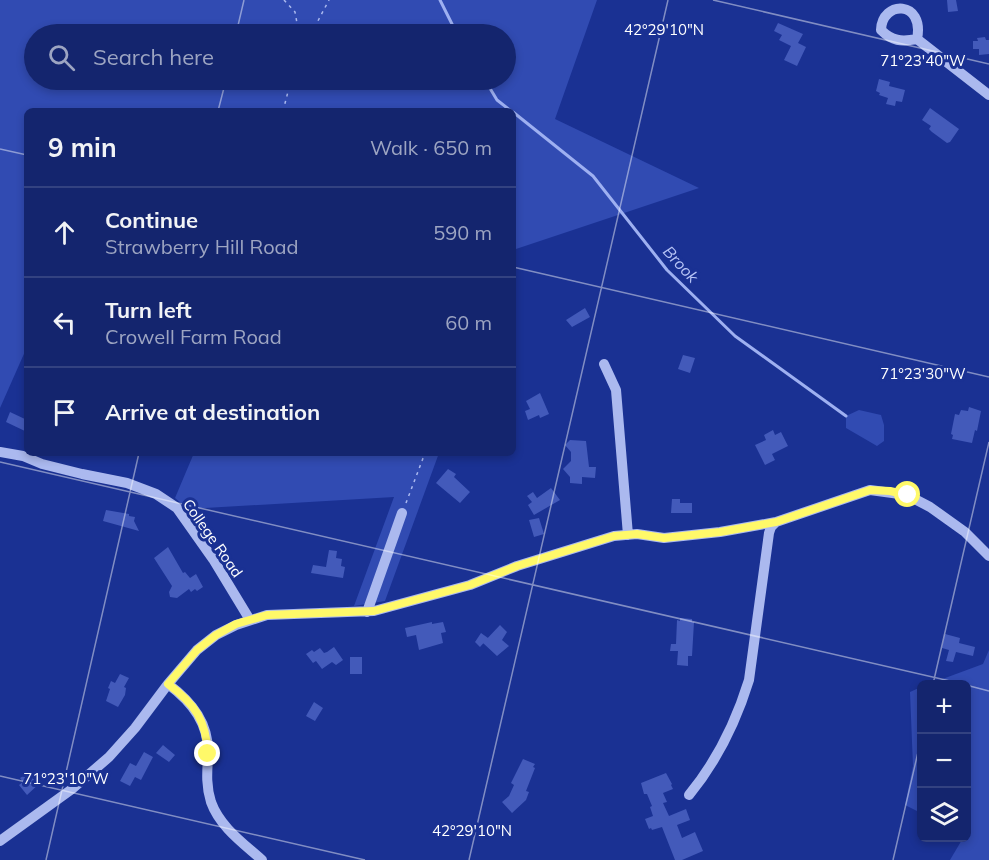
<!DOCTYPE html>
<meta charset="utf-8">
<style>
body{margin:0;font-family:Mulish,sans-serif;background:#213176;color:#f1f3f6}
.controls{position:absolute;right:18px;bottom:18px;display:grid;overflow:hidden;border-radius:9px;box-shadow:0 3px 9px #0003}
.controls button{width:54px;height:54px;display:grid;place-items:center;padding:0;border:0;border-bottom:2px solid #334281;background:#14256e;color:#f1f3f6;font:30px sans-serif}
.stop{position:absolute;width:18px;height:18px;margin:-14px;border:4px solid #fff969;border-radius:50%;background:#fff}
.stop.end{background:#fff969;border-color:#fff;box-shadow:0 2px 6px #0008}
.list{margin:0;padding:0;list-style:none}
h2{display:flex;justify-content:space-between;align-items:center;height:78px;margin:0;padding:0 24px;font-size:26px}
h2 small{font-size:20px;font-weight:400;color:#9da5c2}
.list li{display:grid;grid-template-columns:39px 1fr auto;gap:18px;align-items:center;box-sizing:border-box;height:90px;padding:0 24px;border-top:2px solid #334281}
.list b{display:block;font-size:22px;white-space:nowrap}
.list p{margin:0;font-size:20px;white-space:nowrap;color:#9da5c2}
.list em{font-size:20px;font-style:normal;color:#9da5c2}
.icon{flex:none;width:33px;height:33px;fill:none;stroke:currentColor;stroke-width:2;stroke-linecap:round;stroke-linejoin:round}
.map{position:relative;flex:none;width:989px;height:860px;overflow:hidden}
.search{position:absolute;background:#14256e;box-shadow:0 3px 9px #0003;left:24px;top:24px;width:492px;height:66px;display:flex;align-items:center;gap:15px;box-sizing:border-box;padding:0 21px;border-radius:33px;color:#9da5c2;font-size:22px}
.panel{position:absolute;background:#14256e;box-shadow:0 3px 9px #0003;left:24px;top:108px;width:492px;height:348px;border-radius:9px}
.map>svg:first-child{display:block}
</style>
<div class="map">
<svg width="989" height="860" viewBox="0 0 989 860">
<rect width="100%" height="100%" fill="#1a3193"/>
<!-- green -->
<path fill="#314bb2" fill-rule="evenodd" d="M0,0h597l-42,119 144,69 -186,62v-139h-486v236l-27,61zM506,34v46h-472v-46z
M859,410l22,5 3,10v16l-7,5 -31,-18v-12z
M194,453h245l-54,148 -31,5 40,-109 -206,12 -13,-11z
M989,650v210h-39l13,-22h3v-154h-37l54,-20z
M921,687h1l-1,126 -16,-8 8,-39 -3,-74z"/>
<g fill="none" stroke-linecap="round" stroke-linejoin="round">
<!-- stream -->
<path stroke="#9eb0f1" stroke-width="3" d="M440,0l17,34
M485,80l12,20 14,11
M513,112l80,64 74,94 68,66 111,80"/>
</g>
<!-- building -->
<path fill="#435aba" d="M947,0h9l2,11 -10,1z
M778,23l25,11 -5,9 8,4 -9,19 -13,-6 7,-14 -12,-6 3,-5 -8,-4z
M985,37l1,3h3v14l-10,1v-6h-6v-8h5l-1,-3z
M879,79l11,3 -1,4 16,4 -3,12 -6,-1 -1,5 -9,-2 2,-6 -9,-3 1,-2 -4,-2z
M930,108l29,21 -9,13 -3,1 -15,-11 -3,-3 2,-3 -9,-6z
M585,308l5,9 -18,10 -6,-7z
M683,355l12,3 -5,15 -12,-4z
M540,393l9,21 -9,4 -1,-3 -11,5 -3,-9 5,-2 -4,-8z
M969,407l12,4 -4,20 -2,-1 -3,13 -20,-4 1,-4 -2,-1 4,-20 4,1 2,-5 7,1z
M10,412l17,8v12l-21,-10z
M773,430l2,5 6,-3 7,14 -16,8 3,6 -10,5 -10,-20 11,-5 -2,-5z
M570,440l16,1 3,26h7l-1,11 -13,-1v7l-12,-1v-6l-7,-8 8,-8v-9l-6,-7z
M448,469l8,5 -2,3 16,15 -10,11 -24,-20z
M551,488l9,12 -26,15 -6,-10 4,-3 -5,-6 6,-4 4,6z
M672,499h8v4h12v10h-21z
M106,510l23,4v2l6,1 -1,4 5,10 -36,-10z
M539,518l5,16 -10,3 -5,-17z
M168,547l15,26 2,-1 5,6 6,-4 7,13 -6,4 -2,-2 -4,3 -2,-3 -12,9 -7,-1 -1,-5 3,-6 -18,-28z
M329,550l8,1 -1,7 6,1 -1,7 4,1 -2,11 -32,-5 2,-8 13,2z
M680,618l12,1v3h2l-2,34h-4v10l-11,-1 1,-14h-8l1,-7h5l1,-24 3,1z
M432,622v2l11,-2 3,10 -5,1 2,10 -24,7 -3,-15 -9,2 -2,-9z
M500,625l7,7 -5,8 7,6 -12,10 -14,-13z
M481,633l7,5 -8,9 -5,-5z
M945,634l15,4 -1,5 16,4 -2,9 -17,-4 -3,10 -7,-1 3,-11 -7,-2z
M334,647l9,13 -7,5 -4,-3 -10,7 -6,-8 -3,2 -7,-9 6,-4 2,2 6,-4 4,5 3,-1z
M350,657h12v17h-12z
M120,674l9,4 -5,9 2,1 -1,7 -7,12 -12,-6 4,-12 -2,-1 3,-7 4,2z
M314,702l9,6 -8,13 -9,-5z
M163,745l12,10 -6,7 -13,-9z
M144,752l9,5 -12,23 -6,-3 -5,9 -10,-5 10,-18 6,3z
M523,759l12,5 -2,3 2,1 -9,23 3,1 -3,8 -14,13 -10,-11 7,-6 5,-11 -3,-2z
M30,772l2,2 2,-1 7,9 -14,13 -8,-10 4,-3 -3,-4z
M666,773l6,11 -1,1 2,4 -10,4 4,9 -4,1 6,13 17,-7 4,11 -13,5 5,13 13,-6 8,19 -21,9h-7l-13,-33 -10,3 -1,-2 -2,1 -4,-10 8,-3 -3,-9 2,-1 -5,-12h-3l-3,-11z"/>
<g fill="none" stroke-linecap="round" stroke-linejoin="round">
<!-- path -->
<path stroke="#abb9ef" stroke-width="1.5" stroke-dasharray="3 4.5" stroke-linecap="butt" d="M284,0l11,12 4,22
M311,34l18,-34
M283,111l8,-31
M406,503l19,-50"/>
<!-- minor -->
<path stroke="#abb9ef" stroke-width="10" d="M917,39c8,-39 -35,-39 -36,-9 11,11 20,12 36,9l72,56
M604,364l12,26 12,145
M0,452l23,4 19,8 40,10 45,9 29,11 21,14 36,51 37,61
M367,612l35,-99
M168,684c24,18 42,40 40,73 -1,16 -2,29 3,45 9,25 32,41 51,58
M689,795c28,-34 47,-73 60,-115l20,-147 2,-6 5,-5
M0,841l72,-52 37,-32 26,-29 33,-44 29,-34 19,-15 20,-10 31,-10 107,-4 96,-26 47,-19 97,-30 23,-2 27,4 56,-6 56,-10 94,-32 37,5 23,12 35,25 24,24"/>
</g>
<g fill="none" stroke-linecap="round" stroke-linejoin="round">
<!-- route -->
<path stroke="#fff969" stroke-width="8" d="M208,754c-2,-34 -13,-50 -40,-70l29,-34 19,-15 20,-11 31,-9 107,-4 96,-26 47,-19 97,-30 23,-2 27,4 56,-6 56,-10 94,-32 20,1 18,4"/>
</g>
<!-- ticks -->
<path fill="none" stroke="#fff" stroke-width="1.5" stroke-opacity="0.45" d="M713,0l276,64M236,34l8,-34M218,111l8,-31M0,149l27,6M513,267l476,110M0,462l963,222M933,684l56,-242M966,685l23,6M0,776l365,84M46,860l93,-407M469,860l199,-860M893,860l29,-125"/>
<g text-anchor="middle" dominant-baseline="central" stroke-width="6" stroke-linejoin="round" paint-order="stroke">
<!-- street labels -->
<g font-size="15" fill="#fff" stroke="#1a3193">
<text transform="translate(213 538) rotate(55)">College Road</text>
</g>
<!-- water labels -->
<g font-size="16" font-style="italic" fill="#b7c4f6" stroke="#1a3193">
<text transform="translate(681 264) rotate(47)">Brook</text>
</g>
</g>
<g font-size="15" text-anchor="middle" fill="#fff" stroke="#1a3193" stroke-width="6" stroke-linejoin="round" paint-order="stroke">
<text x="664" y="35">42°29'10"N</text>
<text x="923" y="66">71°23'40"W</text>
<text x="923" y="379">71°23'30"W</text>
<text x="66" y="784">71°23'10"W</text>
<text x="472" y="836">42°29'10"N</text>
</g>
</svg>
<div class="controls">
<button>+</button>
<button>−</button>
<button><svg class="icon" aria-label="layers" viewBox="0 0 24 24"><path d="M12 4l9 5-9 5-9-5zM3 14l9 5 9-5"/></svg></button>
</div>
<div class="stop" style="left:908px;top:495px"></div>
<div class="stop end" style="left:208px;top:754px"></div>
<div class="search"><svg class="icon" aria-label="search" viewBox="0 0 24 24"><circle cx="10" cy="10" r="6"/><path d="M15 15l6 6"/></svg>Search here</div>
<section class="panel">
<h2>9 min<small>Walk · 650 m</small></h2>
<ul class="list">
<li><svg class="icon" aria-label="ahead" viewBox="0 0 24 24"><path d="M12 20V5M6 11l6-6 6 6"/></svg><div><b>Continue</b><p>Strawberry Hill Road</p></div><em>590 m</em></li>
<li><svg class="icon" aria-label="left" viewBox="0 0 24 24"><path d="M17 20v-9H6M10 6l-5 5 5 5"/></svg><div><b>Turn left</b><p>Crowell Farm Road</p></div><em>60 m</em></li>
<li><svg class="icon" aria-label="arrive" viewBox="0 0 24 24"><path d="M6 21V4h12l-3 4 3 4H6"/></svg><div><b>Arrive at destination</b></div></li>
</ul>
</section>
</div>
